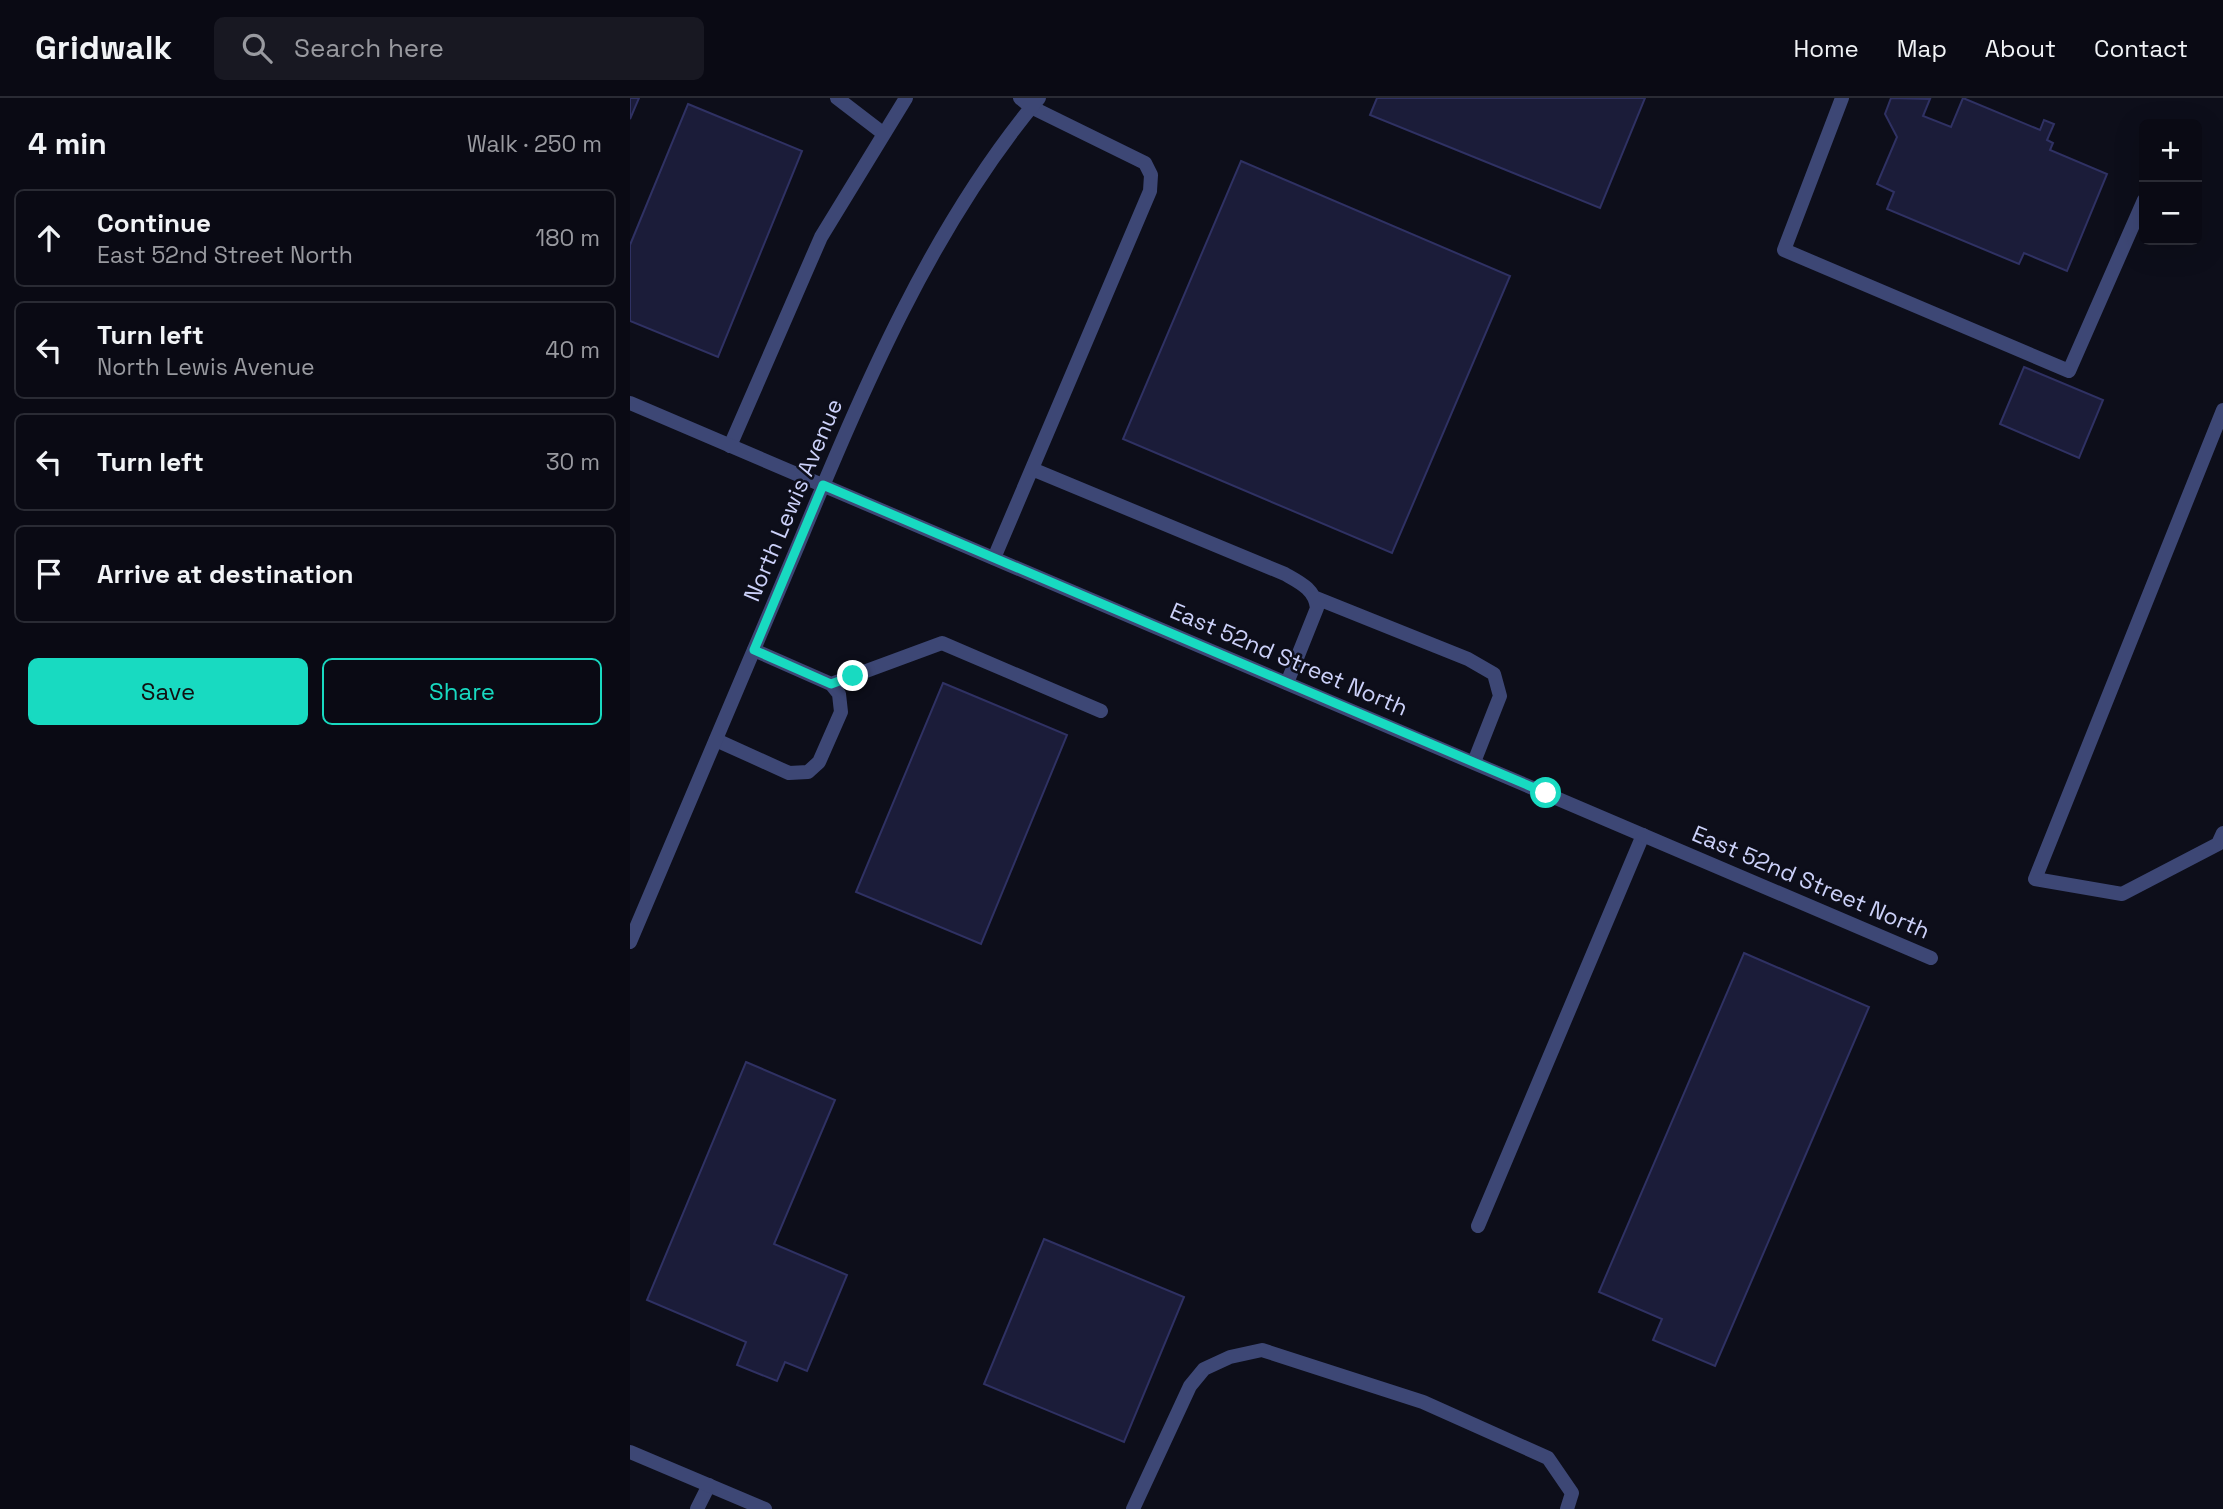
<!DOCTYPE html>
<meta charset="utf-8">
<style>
body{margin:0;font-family:"Space Grotesk",sans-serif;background:#181822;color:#f1f3f6}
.controls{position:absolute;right:21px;top:21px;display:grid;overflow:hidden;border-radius:10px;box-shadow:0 7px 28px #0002}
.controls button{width:63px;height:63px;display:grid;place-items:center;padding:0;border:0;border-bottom:2px solid #2a2b34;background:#0a0a14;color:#f1f3f6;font:35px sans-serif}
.stop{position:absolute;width:21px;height:21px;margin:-16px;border:5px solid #18dac1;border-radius:50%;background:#fff}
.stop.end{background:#18dac1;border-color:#fff;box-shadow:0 2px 7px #0008}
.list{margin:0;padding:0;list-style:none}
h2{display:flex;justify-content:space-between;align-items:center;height:91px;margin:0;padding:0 28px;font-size:30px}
h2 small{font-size:23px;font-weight:400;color:#999aa0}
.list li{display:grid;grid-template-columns:46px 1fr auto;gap:21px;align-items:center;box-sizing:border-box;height:98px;margin:0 14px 14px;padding:0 14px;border:2px solid #2a2b34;border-radius:10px}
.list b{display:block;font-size:26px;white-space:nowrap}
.list p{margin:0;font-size:23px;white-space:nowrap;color:#999aa0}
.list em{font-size:23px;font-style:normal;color:#999aa0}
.actions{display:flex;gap:14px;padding:21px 28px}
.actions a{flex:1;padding:16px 0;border:2px solid #18dac1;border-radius:10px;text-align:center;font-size:24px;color:#18dac1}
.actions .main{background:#18dac1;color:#111}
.icon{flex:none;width:38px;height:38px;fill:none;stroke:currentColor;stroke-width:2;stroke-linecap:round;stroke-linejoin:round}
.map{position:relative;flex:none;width:1593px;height:1411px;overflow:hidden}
header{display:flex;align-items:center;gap:42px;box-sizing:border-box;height:98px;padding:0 35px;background:#0a0a14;border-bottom:2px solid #2a2b34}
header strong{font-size:33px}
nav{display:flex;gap:38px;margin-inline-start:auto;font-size:24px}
.search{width:490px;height:63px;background:#181822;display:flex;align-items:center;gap:18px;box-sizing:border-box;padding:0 24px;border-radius:10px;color:#999aa0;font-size:26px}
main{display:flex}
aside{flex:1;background:#0a0a14}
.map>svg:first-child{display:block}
</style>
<header>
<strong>Gridwalk</strong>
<div class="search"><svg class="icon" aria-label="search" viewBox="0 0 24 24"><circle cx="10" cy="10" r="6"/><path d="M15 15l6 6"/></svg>Search here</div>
<nav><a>Home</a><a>Map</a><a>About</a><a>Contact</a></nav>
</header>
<main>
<aside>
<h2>4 min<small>Walk · 250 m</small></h2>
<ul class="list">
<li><svg class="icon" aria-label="ahead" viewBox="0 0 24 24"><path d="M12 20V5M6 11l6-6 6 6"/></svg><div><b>Continue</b><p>East 52nd Street North</p></div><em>180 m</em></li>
<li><svg class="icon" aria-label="left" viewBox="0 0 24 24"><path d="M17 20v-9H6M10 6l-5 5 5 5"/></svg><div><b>Turn left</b><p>North Lewis Avenue</p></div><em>40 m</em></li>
<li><svg class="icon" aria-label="left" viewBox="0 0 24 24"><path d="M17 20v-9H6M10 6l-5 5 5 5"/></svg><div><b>Turn left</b></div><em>30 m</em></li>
<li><svg class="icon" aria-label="arrive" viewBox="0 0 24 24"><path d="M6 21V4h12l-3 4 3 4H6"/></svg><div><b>Arrive at destination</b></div></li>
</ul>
<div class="actions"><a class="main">Save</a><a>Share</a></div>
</aside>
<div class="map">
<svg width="1593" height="1411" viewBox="0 0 1593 1411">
<rect width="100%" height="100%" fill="#0d0e1a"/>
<!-- building -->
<path fill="#1b1c39" stroke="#2f3163" stroke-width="2" d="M0,0h9l-9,21z
M747,0h268l-45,110 -230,-93z
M1261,0l39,1 -7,17 28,11 12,-29 77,32 4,-10 10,4 -7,16 6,3 -3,7 57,24 -40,97 -43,-18 -5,11 -132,-55 7,-17 -17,-8 20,-47 -12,-23z
M58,6l114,47 -84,206 -88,-36v-76z
M611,63l269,115 -118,277 -269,-114z
M1394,269l79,33 -24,58 -79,-34z
M313,585l124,52 -86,209 -125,-52z
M1114,855l125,54 -154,359 -62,-26 9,-21 -63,-27z
M116,964l89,38 -61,144 73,31 -40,96 -22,-9 -8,19 -40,-16 9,-23 -99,-42z
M414,1141l140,58 -60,145 -140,-58z"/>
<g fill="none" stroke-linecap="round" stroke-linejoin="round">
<!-- service -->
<path stroke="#3d4775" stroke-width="14" d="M207,0l47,36
M1212,0l-58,152 285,121 75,-171
M1593,312l-188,469 87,15 96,-50 5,-11
M100,348l91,-209 85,-139
M402,371l253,105c14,8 30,15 32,34l-30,75
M364,460l156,-367 1,-16 -6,-12 -114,-56
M686,500l152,61 26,15 6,22 -26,66
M201,586l111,-41 159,68
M86,642l73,33 19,-1 11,-10 22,-50 -2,-18 -8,-10 -77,-34
M848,1128l165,-391
M67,1411l12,-24
M503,1411l57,-123 14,-17 26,-12 32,-7 161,52 125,56 24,35 -5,16"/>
<!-- minor -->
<path stroke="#3d4775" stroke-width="14" d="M0,305l1301,555"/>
<!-- tertiary -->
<path stroke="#3d4775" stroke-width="14" d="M390,0l11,9
M0,844c56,-131 111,-263 167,-394 65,-156 133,-320 242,-450
M0,1354l135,57"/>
</g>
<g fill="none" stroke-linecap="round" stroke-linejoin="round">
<!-- route -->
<path stroke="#18dac1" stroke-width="9" d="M223,578l-22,8 -77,-34 69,-165 723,308"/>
</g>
<g text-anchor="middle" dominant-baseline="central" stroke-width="5" stroke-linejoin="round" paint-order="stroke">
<!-- street labels -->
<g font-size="23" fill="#ccd1f9" stroke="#0d0e1a">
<text transform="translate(163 402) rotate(-67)">North Lewis Avenue</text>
<text transform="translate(659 561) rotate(23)">East 52nd Street North</text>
<text transform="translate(1181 784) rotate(23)">East 52nd Street North</text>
</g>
</g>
</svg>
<div class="controls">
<button>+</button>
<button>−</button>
</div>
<div class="stop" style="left:916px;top:695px"></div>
<div class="stop end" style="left:223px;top:578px"></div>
</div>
</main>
